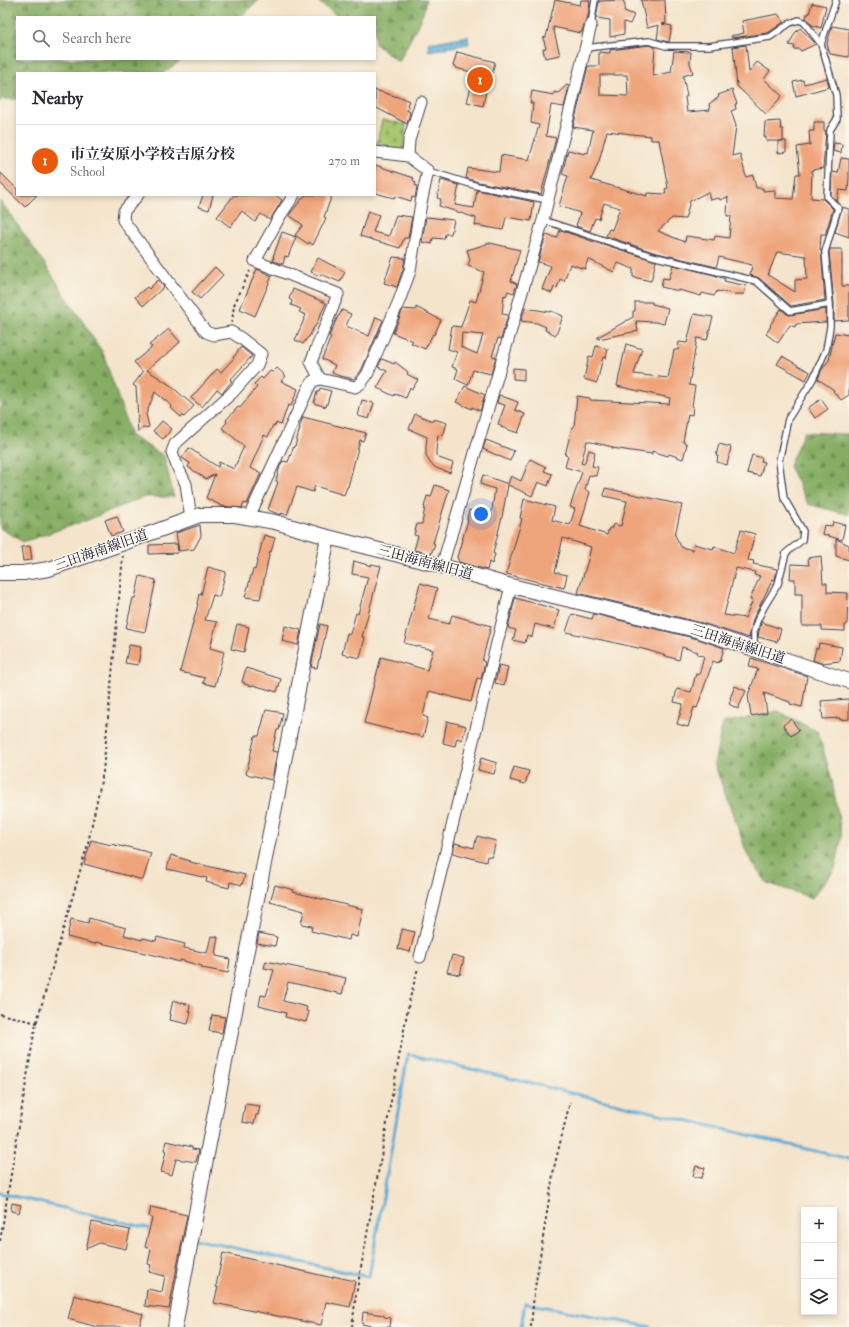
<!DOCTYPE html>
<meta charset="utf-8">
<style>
body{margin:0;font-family:"IM FELL Double Pica","Noto Serif JP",serif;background:#f2f2f3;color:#2b2b33}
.controls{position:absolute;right:12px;bottom:12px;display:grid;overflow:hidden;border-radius:0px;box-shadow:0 2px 6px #0003}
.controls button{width:36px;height:36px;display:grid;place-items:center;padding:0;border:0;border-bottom:1px solid #e1e1e2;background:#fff;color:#2b2b33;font:20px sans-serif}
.you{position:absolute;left:481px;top:514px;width:14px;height:14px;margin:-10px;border:3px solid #fff;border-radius:50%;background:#1a73e8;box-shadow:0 0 0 6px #1a73e833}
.badge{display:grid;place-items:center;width:26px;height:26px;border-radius:50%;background:#ea580c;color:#fff;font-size:13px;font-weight:700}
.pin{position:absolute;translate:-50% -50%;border:2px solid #fff;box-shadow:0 1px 4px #0006}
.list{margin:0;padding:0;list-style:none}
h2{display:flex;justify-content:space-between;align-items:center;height:52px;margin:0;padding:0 16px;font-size:17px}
h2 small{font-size:13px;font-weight:400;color:#7c7c81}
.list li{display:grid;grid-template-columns:26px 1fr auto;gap:12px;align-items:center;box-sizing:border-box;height:72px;padding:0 16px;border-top:1px solid #e1e1e2}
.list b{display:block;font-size:15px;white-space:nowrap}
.list p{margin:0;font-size:13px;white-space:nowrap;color:#7c7c81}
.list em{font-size:13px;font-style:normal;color:#7c7c81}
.icon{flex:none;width:22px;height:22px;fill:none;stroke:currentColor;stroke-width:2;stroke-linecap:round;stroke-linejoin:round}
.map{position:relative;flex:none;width:849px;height:1327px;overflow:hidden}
.search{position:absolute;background:#fff;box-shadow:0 2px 6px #0003;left:16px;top:16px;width:360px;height:44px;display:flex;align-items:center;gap:10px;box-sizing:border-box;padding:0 14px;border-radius:0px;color:#7c7c81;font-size:15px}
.panel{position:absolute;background:#fff;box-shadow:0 2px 6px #0003;left:16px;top:72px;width:360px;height:124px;border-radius:0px}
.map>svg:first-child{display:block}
</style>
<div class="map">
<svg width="849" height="1327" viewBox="0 0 849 1327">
<defs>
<pattern id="forest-firs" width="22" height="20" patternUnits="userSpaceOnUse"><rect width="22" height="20" fill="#86ad63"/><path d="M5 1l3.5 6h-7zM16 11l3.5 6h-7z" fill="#6d8c53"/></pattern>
<pattern id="cemetery-stones" width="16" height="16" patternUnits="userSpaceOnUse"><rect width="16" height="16" fill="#a8c971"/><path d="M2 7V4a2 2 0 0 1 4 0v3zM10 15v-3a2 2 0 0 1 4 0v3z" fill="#90ac63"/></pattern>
<pattern id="water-ripples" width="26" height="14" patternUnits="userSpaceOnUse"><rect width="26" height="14" fill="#5aa9d4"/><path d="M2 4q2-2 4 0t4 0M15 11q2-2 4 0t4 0" fill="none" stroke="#4a89ad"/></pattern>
</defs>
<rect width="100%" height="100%" fill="#fbf7ec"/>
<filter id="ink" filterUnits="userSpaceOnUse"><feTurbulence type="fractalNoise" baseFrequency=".025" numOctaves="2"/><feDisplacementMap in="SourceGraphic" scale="8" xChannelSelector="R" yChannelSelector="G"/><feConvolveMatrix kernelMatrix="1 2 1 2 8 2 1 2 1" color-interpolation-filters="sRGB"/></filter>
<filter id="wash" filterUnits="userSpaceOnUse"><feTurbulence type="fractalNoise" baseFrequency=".012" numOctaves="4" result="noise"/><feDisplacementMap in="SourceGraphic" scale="16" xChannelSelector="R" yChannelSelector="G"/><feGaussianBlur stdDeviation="0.9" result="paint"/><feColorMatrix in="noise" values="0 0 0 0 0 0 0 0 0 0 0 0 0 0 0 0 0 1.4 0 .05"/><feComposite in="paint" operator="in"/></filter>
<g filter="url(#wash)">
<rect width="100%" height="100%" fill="#f4e4cb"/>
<!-- forest -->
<path fill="url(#forest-firs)" stroke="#54684f" d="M0,0h259l-19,17h-223v42h166l-20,14h-146v26h-16l-1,3z
M316,0h110l-3,14 -24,48 -24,-18v-27h-36z
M0,200l47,67 56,86 28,83 33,20 10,41h-30l-59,24 -62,21 -23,-14z
M804,432l44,2 1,-1v82l-41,-11 -19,-38z
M778,711l40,21 14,48 10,57 -7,32 -23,29 -45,-15 -19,-27 -34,-93 9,-40z"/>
<!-- cemetery -->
<path fill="url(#cemetery-stones)" stroke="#657656" d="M382,120l24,4 -3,28 -27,-5z"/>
<!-- water -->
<path fill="url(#water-ripples)" stroke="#3e6688" d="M468,36l1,8 -40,7 -1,-8z"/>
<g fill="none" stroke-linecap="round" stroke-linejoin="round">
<!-- stream -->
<path stroke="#5aa9d4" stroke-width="3" d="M0,1193l152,36
M194,1239l175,38 39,-223 441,105
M521,1327l4,-24 126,24"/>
</g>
<g id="blocks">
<!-- building -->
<path fill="#efa57b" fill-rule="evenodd" d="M555,0l25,5 1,-5h8v2h1l-2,14 -7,17 -28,-6 7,28 -15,3 -2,-9 3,-1 -3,-10 3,-1z
M623,0l2,6 -1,5 10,4 -4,9 -6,-2v12l-14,3v-17l-14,-2 3,-17z
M641,0h24l1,23 -4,1 10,2 -3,16 -12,-3 2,-14 -12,3z
M812,3l14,3 -5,22 -9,-3 -6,-7 1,-4h2z
M778,14l6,8 -16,11 -36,5 -1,-2 13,-3 -2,-12z
M832,26l17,3v28l-19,-3 -3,-10z
M800,28l16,16 -15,7 -2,-2h-5l1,-3 -6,-1 6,-12z
M649,45l6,2 -2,29 18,-4 3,-21 17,1 -1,11 3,10 -10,3 4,20 -2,1 2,15 23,-2 -1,-6 10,-7 -1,-2 14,-5 5,14h-2l1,5 -5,2 5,15 -4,30 8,-2 6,23 7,-2 3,13h7v3l12,-1v8l18,1 3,-25h4l-3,-27 13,-2 -1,-14h5v-9h10v9h2l-3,37 -11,2 -1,28 12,1 10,10 -7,23v2h-5l-1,16h1l4,50 -34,6 -32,-28 -9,-3 2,-10 -33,-8 -3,10 -63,-15 -47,-16 3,-7 3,1 8,-22 -16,-5 -5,16 -4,-1 -5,13 -14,-5 4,-13 -21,-7 9,-30 -6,-2 6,-24 17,4v-2l3,1 5,-23 -20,-3 15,-61h11v-14l11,1v-3zM600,75h27l1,21 -28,-1zM607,131l25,3 19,2v4h8l9,48 -3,1 1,5 -19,-1v3l-56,-16 8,-19zM708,192l2,8 9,-2 1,2 8,-3 -1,19h4l-2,22 -14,-2 -1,4 -28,-4 -1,6 -27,-11 14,-13 13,1 5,-18zM777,252l29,4 1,23 -12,1v12l-27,-17z
M746,45l3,27 8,-10 13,9 -6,8 18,17 -16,18 -29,-28 -4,-39z
M457,52l38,10 -4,16 -2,-1 -6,29 -16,-4 8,-29 -19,-5v-2h-3z
M827,78l2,9 -33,9 -3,-14 10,-2 1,4z
M567,85l2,1 -5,21 -13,-2 -5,31 10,2 -15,56 -63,-12 -12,-4 2,-10 31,4 2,-17 28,5 10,-35 -8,-2 2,-20h-3l2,-12 22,4v-3l4,1z
M375,90l26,8v-1l8,4 -2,4 2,2 -2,3 3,2 -3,12 -32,-17z
M780,121l1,8h2v12h-17v-4h-2l1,-15z
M778,141h8v11l-8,1z
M834,143l8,1 -1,9 -8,-2z
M841,158l8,1v19l-1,13 -9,-1 -2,11 -6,-6 1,-23 6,1z
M375,165l39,13 -1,2 3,3 -1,2 2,1 -2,12 -3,-1 -1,4 -16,-5 -1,2 -19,-5z
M1,173l16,16v6h20l-12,12 -25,-24z
M441,180l18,5 -4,20 19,3 3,-18 57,12 -3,19 -25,-4 -3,13 -28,-5 1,-7 -37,-12 2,-7 -4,-1z
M203,195h10l-4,15 -10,-3z
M234,195h41l7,5 -12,20 -9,-6 -6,8 -13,-11 -12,16 -13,-10z
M305,195h27l-8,22 2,1 -13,27 -4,-3 -1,2 -13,-9 8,-10 -14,-10z
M842,207l7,2v28l-14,-5z
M368,211l11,4 -6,17 16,4 7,-21 16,2 -4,21h-4l-4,10 -40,-12z
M426,217l28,3 -3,14h-6l-1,5 -11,-1 -1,6 -10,-2z
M560,230l43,15v-1l53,17 -5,20 -18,-4v-8l-15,-6 -4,9 -26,-13 -3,10 -15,-5 -6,17 -4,-2 -3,9 -3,-1 -2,6 -10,-4 9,-23 -13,-4 8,-27 11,3z
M282,232l14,5 -8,20 -3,-1 -2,8 -10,-3 1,-4h-1z
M490,243l30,7 -9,31 6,3 -3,9 -6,-2 -2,5 -2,-1 -2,19 6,1 -7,24 -3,-1 -6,18 4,1 -5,17 -18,-4 -5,15 -13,-6 3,-10 -6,-2 5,-15 -9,-3 4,-23 9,1 9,-27 6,2 8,-30 -16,-6 2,-7 -3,-9zM462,333l21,2 -6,19 -16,-7z
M830,249h12v37h7v34l-15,1v-17l-5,-52z
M393,257l12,1 -2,11 -6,18 -13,-4z
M318,258l27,14 -5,10 -19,-8 -1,2 -9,-4z
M673,265l41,10 11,4 -1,2 22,5 -2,8h-9l-18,-3 -3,5 -12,-3 -1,3 -22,-6v1l-18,-4 2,-9 6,1z
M215,267l8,8 -23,24 -8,-7z
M257,269l15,7 -17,40 -15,-7z
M158,280l6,7 -21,19 -8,-9 12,-10 2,2z
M293,289l33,14 -11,24h-1l-5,10h-1l-5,7 -8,-4 11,-25 -7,-3 2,-3 -10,-4 1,-4 -3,-2z
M635,302h17v2l16,4 -4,16 -8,-2 -20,-1 2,10 -40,8v-2l35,-20v-6h2z
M416,307l25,13 -7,15 -1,-1 -8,15 -14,-6 2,-2 -20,-8 10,-24 13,1z
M525,308l25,4 1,-1 12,5 -7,19 -11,-5 1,-3 -9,-4 -16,-2z
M781,309l6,5 3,1 36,-6v13l-30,2 -1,3 -5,-2 -12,18 -12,-9 5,-8 -1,-1z
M342,310l9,4 -5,12 23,10 7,-19 7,3 -22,51 -7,8 -14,-3 -8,-3 3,-8 -13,-6 9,-22 -2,-1 1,-2 8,-18h1z
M694,314l19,3 -6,23 -10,-2 -8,47 6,1 -3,20h1l-1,9 -4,-1 -5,28 4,2 -4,15 -14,-5 -1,2 -16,-5v3l-40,-6 1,-1 -26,-6 -6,22 3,1 5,-14 6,2 -3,14 6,1 -2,9 -7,-1 -4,15 5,2 -10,34 27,9 2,-7h3l1,-4 8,2 6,-25 -23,-5 1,-8 77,17 -7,30 6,12 12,3 1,-6 19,5 1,-3 20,7 7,-23 14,4 -7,26 6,1 -1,3 24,5 -2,11 -2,-1 -20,40 -4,19 -47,-15 -124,-30 10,-33 3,-13 -28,-9 -8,34 12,3 -3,13 -58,-14 16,-55 -2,-1 4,-19 31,8 -3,13 18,5 5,-16 -5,-2 12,-35 -17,-5 3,-11 -3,-1 7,-28h2l3,-31 13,2v2l79,4 1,-6 -53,-12 9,-42 16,5 -8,25 34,4 6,-28h4l1,-8 8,1zM736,568l19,4 -1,3 6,1 -10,23 3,1 -8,18 -21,-3z
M169,329l11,13 -16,15 -1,-1 -16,14 23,15 24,21 -10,11 -2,-2 -1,2 -10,-9 1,-2 -17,-14 -9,22 3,13 -9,2 -2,3 -1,-14h1l-2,-31 -3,-2 10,-13 -9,-10 18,-15 -3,-2z
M835,333l14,2v60l-8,5 -8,-9 1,-1 -16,-11 3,-8 8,-11z
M596,346l12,3 -2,9 -3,-1 -6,26 -13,-4 5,-23 4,1z
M241,347l11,9 -22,24 2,1 -9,11 -1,1 -5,-4 -15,18 -11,-9 26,-29 4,3 13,-14h-1z
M782,356l28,16 -4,8 -29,-16z
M382,359l12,5 1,-2 13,10 -1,2 11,6 -6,9 -2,-2 -4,11 -11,-4 -1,2 -17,-8 10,-17 -9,-4z
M277,368l9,8 -5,5 17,8 -7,17 -3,-1 -7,20 -5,-2 -1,3 -2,-1 -5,12 -4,-2 -14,33 11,5 -14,31 -3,-1 -2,5 -22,-2v-1l-14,-7 9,-24 -9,5 -18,-12 2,-4 -8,-5 7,-10 29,19 1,-5 15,7 10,-23 -22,-18 5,-6 -1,-2 12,-13 2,1 17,-21 -3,-3 7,-7 2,2 7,-8 3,1z
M513,368l11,1v11l-11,-1z
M465,386l20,9 -5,16 -8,-4v2l-16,-7z
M320,388l11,3 -5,16 -12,-4 3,-11h2z
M499,395l19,7 -3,8 10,4 -7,19 -17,-6v-1l-3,-2 7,-19 -8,-2z
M821,399l7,10 -13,9 -7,-10z
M362,400l12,3 -5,16 -11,-3z
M415,414l18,7 1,-2 13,4 -4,13 -5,-1 -2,15v5l3,3 14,5 -3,10 -14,-5 -6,-5 -4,-8v-9l1,-9 -18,-8z
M303,417l63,16 -3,8 -3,-1 -12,47h-1l-3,8 -29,-9 -2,6 -16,-5 -10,28 -6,-2v2l-13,-5 10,-28 -2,-1 4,-15 3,-5 5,1 6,-16h1l5,-18h-1z
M162,421l10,8 -9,10 -10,-8z
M486,440l28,11 -4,10 -27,-12z
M719,444l12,3 -4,18 -10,-3 1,-6h-2z
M752,455l10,3 -1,3 3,1 -4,14 -13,-3z
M530,459l16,8 -2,4 8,3 -4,12 -10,-4 -6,14 -24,-11 -6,32 -9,36 2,1 -3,10 -3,-2 -2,8 -28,-8 -2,-5 11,-37h-1l2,-10 22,6 4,-27 -15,-5 3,-9 25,9 3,-8 10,5z
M435,485l14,5 -16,53 2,1 -4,10 -17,-4 4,-14 -4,-1 3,-11h5l3,-17h-1l3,-11 4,1z
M117,516l6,16 -12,4 -6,-16z
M833,522l12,3 -3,15 -20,-6 2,-9 8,1z
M200,525l1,11 -7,13 -15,2 -3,-18z
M264,535l11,3 -4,14 -1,-1 -10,48 -15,-2 8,-28 2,1z
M836,539l13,6v15l-13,-4z
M177,544l1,9 -29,1v-9z
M30,546l2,14 -9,1 -2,-14z
M821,556l2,27h4v9l21,1 -1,32h-2v6l-23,-1v-4h-20v-32h-7v-15h-5l1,-15 18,1 -1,-7z
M354,561l17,5v-2l10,2 -19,71h3l-5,21 -18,-4 5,-21 3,1 6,-21 2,1 10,-37 -16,-3z
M208,567l18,5 -7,25 -6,-2 -8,25 12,2 -7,26 14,4 -9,34 -12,-3 2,-5 -25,-6 18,-68h-1l2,-10 2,1z
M140,576l16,4 -11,52 -19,-4 7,-30h2z
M420,583l17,5 -8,31 20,5 3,-9 39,11 -9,35 3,1 -4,17 -4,-1 -6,24 -42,-11 -6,25 5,2 -5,19 -23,-6v1l-36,-9 17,-66 46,13 6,-20 -29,-7z
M515,598l44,12 -5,19 -19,-5 -3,13 -5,-2 -2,8 -12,-3 3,-10 -8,-2z
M572,614l20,5 2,-5 104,25 26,9 -4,14 -1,-1 -1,2 -5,-2 -16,47 -3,-1 -6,20 -11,-3 6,-20 -9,-2 3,-13 14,3 5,-18 3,1 5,-19 -7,-2 1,-2 -16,-5 -3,13 -32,-10 -81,-18z
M761,622l20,7 -4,13 -19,-5z
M237,624l12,3 -5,25 -13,-3z
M320,624l7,2 -7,33h-1l-2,9 -6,-1z
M285,626l16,4 -3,15 -16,-4z
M819,643l23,4 -2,14 -19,2 -8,-3 3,-12 2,1z
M129,645l12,2 -3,18 -13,-2z
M751,658l56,18 -5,31 -12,-3v-2l-26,-9 3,20 -16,3 -3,-21 10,-26 -9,-2z
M499,665l9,2 -4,18 -9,-2z
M246,668l35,11 -4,13 -24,-7 -1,1 -8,-2 1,-1 -3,-1z
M735,686l11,5 -8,18 -9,-5 2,-5 -1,-1z
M849,699v20l-9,1v-2l-17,1 -2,-18z
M266,710l17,3 -4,17h-2l-5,21 5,1 -5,28 -26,-6 9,-38h4z
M791,719l8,11 -8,6 -8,-11z
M447,721l19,5 -4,14 -5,-2 -2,8 -12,-3z
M481,758l16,5 -3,11 -16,-4z
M514,767l15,4 -4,13 -15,-4z
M477,836l19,5 -4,16 -5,-1 -1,6 -33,-9 2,-10 19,5z
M91,840l20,5v-1l13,3v-1l27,7 -8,27 -59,-16z
M171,855l19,6v1l55,13 -3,10 -12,-3 -1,6 -23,-6 1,-4 -40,-9z
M275,885l19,5 -1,2 70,17 -6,28 -7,-2 -1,5 -38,-9 1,-5 -11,-2 3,-13 -34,-9z
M89,918l37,10 -2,7 18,5 1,-2 13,3 1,-4 28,7 -1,4 23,5 4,-17 7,1 -3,17 2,1 -1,1 14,3 -2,14 -26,-5v-2l-22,-6v2l-26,-7 -58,-13 -1,2 -28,-7 4,-18 17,4z
M402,929l13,3 -5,20 -12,-3z
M259,933l18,4 -2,9 -18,-3z
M452,955l12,3 -4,17 -13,-3z
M266,961l80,17 -4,16 -54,-12 -5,19 24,6 -1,4 3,1 -3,10 -21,-5 1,-4 -27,-7 2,-11 5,1 8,-26 -10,-2z
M173,1000l17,5 -1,6 2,1 -3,12 -18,-4 1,-6h-1z
M212,1015l13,2 -3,16 -13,-2z
M245,1104l15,2 -2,9h-2l-2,9 -12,-2z
M166,1141l26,6v2l7,1 -3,12 -20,-3 -4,16 -11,-3 5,-21 -2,-1z
M696,1166l9,2 -3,10 -9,-2z
M12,1203l9,2 -2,8 -8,-2z
M151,1207l36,8 -18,94 -24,-3 2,-17 15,3 3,-16 -16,-4 2,-7 -3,-1 3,-15 -6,-2 7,-29 -3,-1z
M92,1222l38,8 -4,19 -27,-6 -13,6z
M223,1253l110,25v-2l22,5 -5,26 -24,-5 -5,23 -107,-22 4,-16h-2l1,-6z
M74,1295l69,19 -4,13h-42l-29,-8z
M363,1312l21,3v2l7,1 -1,9h-14l-14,-3z"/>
</g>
</g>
<g filter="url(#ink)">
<use href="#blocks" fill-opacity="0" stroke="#423f51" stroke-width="1"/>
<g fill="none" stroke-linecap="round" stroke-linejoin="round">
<defs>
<path id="service" d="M591,25l4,-25
M585,48l64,-7 17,5h43l61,-9 20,-14 9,-3 5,2 17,22
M428,171l49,15 71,14
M543,220l109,36 104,25 34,30 40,-7
M754,649v-17l3,-11 7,-14 14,-23 8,-31 16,-13 1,-9 -19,-33 -5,-37 9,-42 25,-40 13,-29 4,-23v-23l-5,-52 13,-44 -11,-11 3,-67 7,-11 -1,-24 -15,-51 15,-44"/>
<path id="minor" d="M375,152l33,4
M138,195l-14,16 -1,9 83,112 8,3 17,-3 11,7 19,15 -4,11 -25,28 -57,51 -3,8 5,14 9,18 5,35
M294,195l-14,21 -25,45 83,33 -27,68 9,17
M249,517l61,-132 3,-4 7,-2 35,8 5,-3 7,-9 32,-74 11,-30 11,-68 7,-32 -20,-15 1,-16 12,-38
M442,566l101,-346 48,-195
M420,957l91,-371"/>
<path id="tertiary" d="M0,573h23l26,-4 75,-26 76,-28h35l40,7 53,15 114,29 69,20 189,45 149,50
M175,1327l31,-168 122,-622"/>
</defs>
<!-- service casing -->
<use href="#service" stroke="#423f51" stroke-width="8"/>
<!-- minor casing -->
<use href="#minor" stroke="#423f51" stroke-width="13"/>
<!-- tertiary casing -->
<use href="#tertiary" stroke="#423f51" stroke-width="16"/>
<!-- path -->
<path stroke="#423f51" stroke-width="2" stroke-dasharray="3 3" stroke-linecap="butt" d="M232,323l2,-18 16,-34
M0,1014l37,9
M0,1241l35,-213 53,-185 15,-71 20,-216
M352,1327l4,-32 53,-293 9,-34
M531,1327l3,-33 20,-126 16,-66"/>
<!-- service -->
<use href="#service" stroke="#fff" stroke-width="5.5"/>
<!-- minor -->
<use href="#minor" stroke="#fff" stroke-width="11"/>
<!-- tertiary -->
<use href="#tertiary" stroke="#fff" stroke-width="14"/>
</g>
</g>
<g text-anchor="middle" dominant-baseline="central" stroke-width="3" stroke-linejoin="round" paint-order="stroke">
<!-- street labels -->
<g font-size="14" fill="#22223b" stroke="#fbf7ec">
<text transform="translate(101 550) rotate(-19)">三田海南線旧道</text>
<text transform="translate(425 562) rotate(15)">三田海南線旧道</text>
<text transform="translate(738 644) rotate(18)">三田海南線旧道</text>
</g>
</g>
</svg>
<div class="controls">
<button>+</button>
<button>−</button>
<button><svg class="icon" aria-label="layers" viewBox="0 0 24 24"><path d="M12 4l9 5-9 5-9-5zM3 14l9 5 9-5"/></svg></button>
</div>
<div class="you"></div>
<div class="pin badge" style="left:480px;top:80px">1</div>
<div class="search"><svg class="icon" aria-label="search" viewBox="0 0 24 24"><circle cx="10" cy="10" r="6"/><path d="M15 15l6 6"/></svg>Search here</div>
<section class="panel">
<h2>Nearby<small></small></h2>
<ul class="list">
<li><span class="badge">1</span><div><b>市立安原小学校吉原分校</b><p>School</p></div><em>270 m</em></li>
</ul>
</section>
</div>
